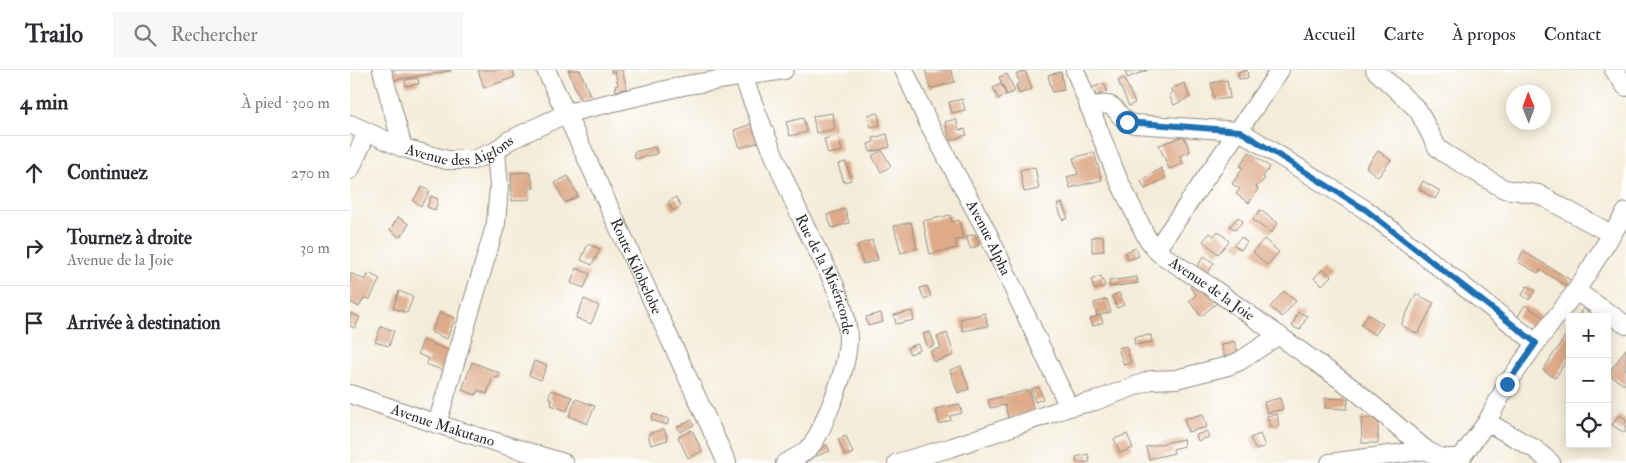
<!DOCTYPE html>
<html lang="fr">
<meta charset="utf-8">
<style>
body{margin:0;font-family:"IM FELL Double Pica",serif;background:#f7f7f7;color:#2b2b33}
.controls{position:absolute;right:15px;bottom:15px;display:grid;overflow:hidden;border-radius:0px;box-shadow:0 2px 12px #0003}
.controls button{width:45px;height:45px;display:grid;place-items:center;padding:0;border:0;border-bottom:1px solid #e1e1e2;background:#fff;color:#2b2b33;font:25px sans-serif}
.compass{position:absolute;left:1156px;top:15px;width:45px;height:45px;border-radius:50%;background:#fff;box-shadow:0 2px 12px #0003;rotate:359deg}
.stop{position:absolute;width:15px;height:15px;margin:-11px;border:4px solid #1f6fb2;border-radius:50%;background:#fff}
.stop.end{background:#1f6fb2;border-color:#fff;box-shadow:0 1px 5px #0008}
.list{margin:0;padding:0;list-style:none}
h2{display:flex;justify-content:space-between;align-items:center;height:65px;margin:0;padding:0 20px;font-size:21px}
h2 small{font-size:16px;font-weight:400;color:#7c7c81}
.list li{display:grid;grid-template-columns:32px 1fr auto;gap:15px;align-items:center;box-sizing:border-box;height:75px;padding:0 20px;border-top:1px solid #e1e1e2}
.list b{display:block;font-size:19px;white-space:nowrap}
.list p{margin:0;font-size:16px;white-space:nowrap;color:#7c7c81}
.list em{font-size:16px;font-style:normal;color:#7c7c81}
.icon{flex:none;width:28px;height:28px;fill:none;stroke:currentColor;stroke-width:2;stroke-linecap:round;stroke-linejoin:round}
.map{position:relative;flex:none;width:1276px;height:393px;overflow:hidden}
header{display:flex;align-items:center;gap:30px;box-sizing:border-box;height:70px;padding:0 25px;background:#fff;border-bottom:1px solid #e1e1e2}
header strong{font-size:24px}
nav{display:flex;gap:28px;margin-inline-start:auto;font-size:18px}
.search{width:350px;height:45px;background:#f7f7f7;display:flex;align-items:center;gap:12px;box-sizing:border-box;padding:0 18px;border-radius:0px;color:#7c7c81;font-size:19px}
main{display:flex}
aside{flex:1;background:#fff}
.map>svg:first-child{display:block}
</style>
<header>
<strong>Trailo</strong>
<div class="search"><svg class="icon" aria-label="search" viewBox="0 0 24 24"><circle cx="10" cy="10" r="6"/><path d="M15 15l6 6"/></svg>Rechercher</div>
<nav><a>Accueil</a><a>Carte</a><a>À propos</a><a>Contact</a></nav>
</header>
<main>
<aside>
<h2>4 min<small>À pied · 300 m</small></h2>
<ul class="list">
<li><svg class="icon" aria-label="ahead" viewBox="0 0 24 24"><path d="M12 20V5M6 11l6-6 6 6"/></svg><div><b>Continuez</b></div><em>270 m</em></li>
<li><svg class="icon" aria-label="right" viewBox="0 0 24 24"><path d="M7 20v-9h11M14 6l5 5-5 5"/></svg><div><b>Tournez à droite</b><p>Avenue de la Joie</p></div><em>30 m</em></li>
<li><svg class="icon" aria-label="arrive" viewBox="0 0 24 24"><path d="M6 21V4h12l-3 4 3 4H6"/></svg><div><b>Arrivée à destination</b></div></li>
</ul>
</aside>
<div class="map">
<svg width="1276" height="393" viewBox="0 0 1276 393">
<rect width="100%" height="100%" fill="#fff"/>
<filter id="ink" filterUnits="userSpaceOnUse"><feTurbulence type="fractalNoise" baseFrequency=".02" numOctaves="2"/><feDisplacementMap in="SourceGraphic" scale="10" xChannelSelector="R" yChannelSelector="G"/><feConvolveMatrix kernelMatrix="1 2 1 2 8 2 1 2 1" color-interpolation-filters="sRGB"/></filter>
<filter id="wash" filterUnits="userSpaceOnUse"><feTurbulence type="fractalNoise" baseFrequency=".0096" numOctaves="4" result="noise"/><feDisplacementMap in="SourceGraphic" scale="20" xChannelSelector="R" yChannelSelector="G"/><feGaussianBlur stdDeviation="1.12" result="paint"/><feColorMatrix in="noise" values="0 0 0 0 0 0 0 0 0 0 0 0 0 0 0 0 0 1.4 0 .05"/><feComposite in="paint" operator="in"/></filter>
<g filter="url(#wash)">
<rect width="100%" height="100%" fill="#f4ecd8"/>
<g id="blocks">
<!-- building -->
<path fill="#deaa89" d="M41,0h60v1l-58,9z
M128,0h34l3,7 -31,11z
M218,0h12l11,28 -10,4z
M261,0h11l5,18 -11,3 -1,-5 3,-1 -3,-13 -3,1z
M575,0h26l4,12 -25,7z
M775,0h23l-21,8z
M897,0l1,8 -9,1 -1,-7z
M675,1l7,18 -13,5 -3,-9 4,-2 -4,-9z
M711,2l3,18 -12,2 -4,-17z
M657,4l8,17 -8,4 -8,-18z
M68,8l1,6 -13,2 -1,-6z
M774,8l11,25 -6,3 -11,-25z
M877,10l3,18 -16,2 -3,-17z
M754,13l3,8 -11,5 -4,-8z
M834,13l6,14 -16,8 -5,-10 3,-2 -1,-4z
M651,14l5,11 -8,4 -5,-11z
M612,29l3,11 -13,3 -3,-11z
M482,43l3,16 -19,4 -3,-17z
M528,43l2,12 -9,2 -3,-12z
M453,48l4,14 -17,4 -4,-14z
M606,49l3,11 6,-1 2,6 -17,5 -5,-18z
M402,54l7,18 -19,6 -6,-18z
M537,64l3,13 -20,5 -2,-8 6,-2 -1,-4z
M488,65l4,16 -14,3 -4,-15z
M834,66l6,16 -10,4 3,8 -14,5 -10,-24z
M305,77l2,7 -22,5 -1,-7z
M532,80l9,16 -10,6 -9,-16z
M1028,81l13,9 -13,17 -12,-10z
M744,82l8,28 -32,8 -3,-11 11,-3 -5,-16z
M899,82l21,15 -7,10 2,2 -9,8 2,2 -9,14 -13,-9 4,-5 -8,-5 11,-16 -3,-2z
M496,92l5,18 -7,2 -6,-18z
M685,97l4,22 -15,3 -4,-22z
M811,98l5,10 -21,11 -4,-8z
M180,102l4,16h-5l1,11 -18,2 -1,-28z
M218,106l10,20 -13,7 -10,-20z
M1073,111l17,10 -5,8 -16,-10z
M72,117l8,4 -9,15 -8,-5z
M81,126l7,3 -3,11 -8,-3z
M326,127l5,9 -8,5 -5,-9z
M712,133l6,15 -5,2 -6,-15z
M495,139l4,14 -17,5 -5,-13z
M910,140l18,13 -7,10 -18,-13z
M600,145l2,7 7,-2 4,19 -7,1 1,8 -27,6 -7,-33z
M48,147l11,7 -9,13 -10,-7z
M888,147l5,4 -8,9 -5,-4z
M561,152l6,26 -16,5 -7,-27z
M868,161l11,10 -11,13 -15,-13 7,-8 4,3z
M625,164l4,11 -8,4 -5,-12z
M753,166l1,15 -12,1v-15z
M891,167l6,5 -6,8 -7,-5z
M914,169l15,13 -12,13 -14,-13z
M522,170l6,20 -15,4 -6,-19z
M238,174l12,5 -8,16 -11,-5z
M786,178l3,8 -11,4 -3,-8z
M1173,181l49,30 -4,6 -28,-17 -2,3 -20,-11z
M854,186l10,7 -7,11 -10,-7z
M226,198l14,6 -6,14 -13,-5z
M973,199l8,7 -9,9 -8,-7z
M0,203l15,7 4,-7 11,6 -10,20 -6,-1 -5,9 -9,-5z
M751,206l4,10 -10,4 -4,-10z
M787,207l1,6 -28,4 -1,-6z
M848,210l19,23 -16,13 -12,-15 7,-6 -6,-8z
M577,216l4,10 -7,3 -4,-11z
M1177,216l8,5 -6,9 -7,-5z
M49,221l14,6 -6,16 -14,-5z
M934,221l12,10 -14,16 -12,-10z
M769,223l5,12 -7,3 -5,-12z
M1066,224l18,9 -16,31 -17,-9z
M234,229l15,7 -8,18 -15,-6z
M757,229l4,13 -14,4 -3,-13z
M1175,235l21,14 -9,12 -20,-13z
M1233,238l13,9h-18z
M562,241l2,9 -18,4 -2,-9z
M90,242l15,6 -8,21 -16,-7z
M948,242l9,4 -7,14 -8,-4z
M0,243l10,4 -5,11 -5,-2z
M531,243l2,9 -15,4 -2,-9z
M635,243l3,13 -25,5 -3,-12z
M1018,244l15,10 -8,11 -14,-10z
M750,245l3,7 -10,4 -3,-7z
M31,256l13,5 -5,15 -14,-4z
M1220,259v26l-15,23 -12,-8z
M580,262l5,13 -7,3 -5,-14z
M597,263l7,22 -20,7 -3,-11 10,-3 -4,-11z
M801,265l1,7 -17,3 -1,-8z
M73,270l32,13 -8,19 -21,-8 3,-5 -11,-5z
M884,271l5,16 -13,4 -5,-16z
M568,274l2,6 -10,4 -3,-6z
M776,276l5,17 -7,2 -6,-17z
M1276,279v32l-2,4 -16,-11z
M184,291l13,4 -6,15 -12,-5z
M122,292l28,11 -2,5 -5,-1 -6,17 -9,-4 -2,5 -14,-5z
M611,296l8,23 -11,4 -8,-23z
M689,317l4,12 -8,3 -4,-13z
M201,320l21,7 -5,14 -16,-6 1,-5 -3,-2z
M679,320l5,22 -26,6 -3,-13 -15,3 -2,-8z
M930,328l3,11 -16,4 -3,-11z
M975,328l23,1 -1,10 -22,-1z
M226,329l19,7 -8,18 -18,-8z
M609,334l3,9 -12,3 1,4 -12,4 -3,-15z
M303,344l16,5 -2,6 -16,-5z
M853,344l4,13 -19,5 -4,-13z
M927,344l2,12 -9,1 -3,-11z
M1269,345l7,4 -1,14 -13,-8z
M1011,348h17v25h-16z
M341,350l3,5 -14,7 -3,-5z
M314,359l4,11 -17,5 -3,-11z
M342,360l10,21 -14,7 -10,-21z
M857,361l2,6 -11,4 -2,-6z
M777,364l6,14 -13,5 -6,-14z
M910,364l5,12 -9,4 -6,-12z
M496,366l7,17 -8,3 -7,-17z
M833,369l1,7 -11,3 1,4 -25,6 -3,-12z
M477,375l3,6 -14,5 -2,-6z
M738,384l2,8 -13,1 -1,-6z"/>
</g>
</g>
<g filter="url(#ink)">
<use href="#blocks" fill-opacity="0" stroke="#908c82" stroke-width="1"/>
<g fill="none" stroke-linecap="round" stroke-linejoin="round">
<defs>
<g id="minor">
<path d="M32,0l21,78"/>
<path id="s1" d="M196,0l181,393"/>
<path id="s2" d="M554,0l24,52 59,110 82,175"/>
<path id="s3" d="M725,0l43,109 29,59 12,15 49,32 147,105 71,60 15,8h17l5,-3 24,-33 20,-38 29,-41 40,-52 50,-79"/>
<path d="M1025,0l43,40 19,37 7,6 60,36 34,5 73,40"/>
<path d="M1264,0l12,17"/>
<path id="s4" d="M393,6c18,50 39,99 61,148 17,36 44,75 44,116 -1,24 -10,49 -19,70 -13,29 -13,39 -44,53"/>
<path d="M739,37c35,-9 21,10 45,17l106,7 126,79 170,133"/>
<path id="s5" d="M0,54l53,24 44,12h26l23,-9 12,-10 59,-28 120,-28 97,-15"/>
<path d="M0,100l17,-38"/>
<path d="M806,180l124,-180"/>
<path d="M1226,221l50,34"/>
<path id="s6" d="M0,324l87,30 127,39"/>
<path d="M1137,352l48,27 16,14"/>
<path d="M87,354l59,-201 3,-36 -3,-36"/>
<path d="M547,393l56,-16 116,-40 26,-6 56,-21 25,-1 52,-13 12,-5 39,-26"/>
<path d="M980,393l96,-13"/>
</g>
</defs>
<!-- minor casing -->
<use href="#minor" stroke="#908c82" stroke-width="20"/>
<!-- minor -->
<use href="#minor" stroke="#fff" stroke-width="18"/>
</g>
</g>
<g fill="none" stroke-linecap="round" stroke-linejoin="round" filter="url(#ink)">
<!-- route -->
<path stroke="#1f6fb2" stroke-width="6" d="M777,52l113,9 126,79 170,133 -29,41"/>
</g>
<g text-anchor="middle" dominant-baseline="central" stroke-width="4" stroke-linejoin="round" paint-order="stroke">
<!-- street labels -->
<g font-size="15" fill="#2b2b2b" stroke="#fff">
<text stroke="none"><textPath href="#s5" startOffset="118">Avenue des Aiglons</textPath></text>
<text stroke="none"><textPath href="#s2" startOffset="188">Avenue Alpha</textPath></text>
<text stroke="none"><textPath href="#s1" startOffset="216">Route Kilobelobe</textPath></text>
<text stroke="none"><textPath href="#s4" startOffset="215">Rue de la Miséricorde</textPath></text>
<text stroke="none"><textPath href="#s3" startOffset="266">Avenue de la Joie</textPath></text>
<text stroke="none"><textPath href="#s6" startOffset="98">Avenue Makutano</textPath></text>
</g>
</g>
</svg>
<div class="controls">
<button>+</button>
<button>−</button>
<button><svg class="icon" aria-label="locate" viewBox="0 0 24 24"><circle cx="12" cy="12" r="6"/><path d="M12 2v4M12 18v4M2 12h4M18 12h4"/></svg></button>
</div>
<svg class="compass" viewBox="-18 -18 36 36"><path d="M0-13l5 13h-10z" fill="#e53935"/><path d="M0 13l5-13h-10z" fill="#7c7c81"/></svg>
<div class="stop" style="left:777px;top:52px"></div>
<div class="stop end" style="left:1157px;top:314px"></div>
</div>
</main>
